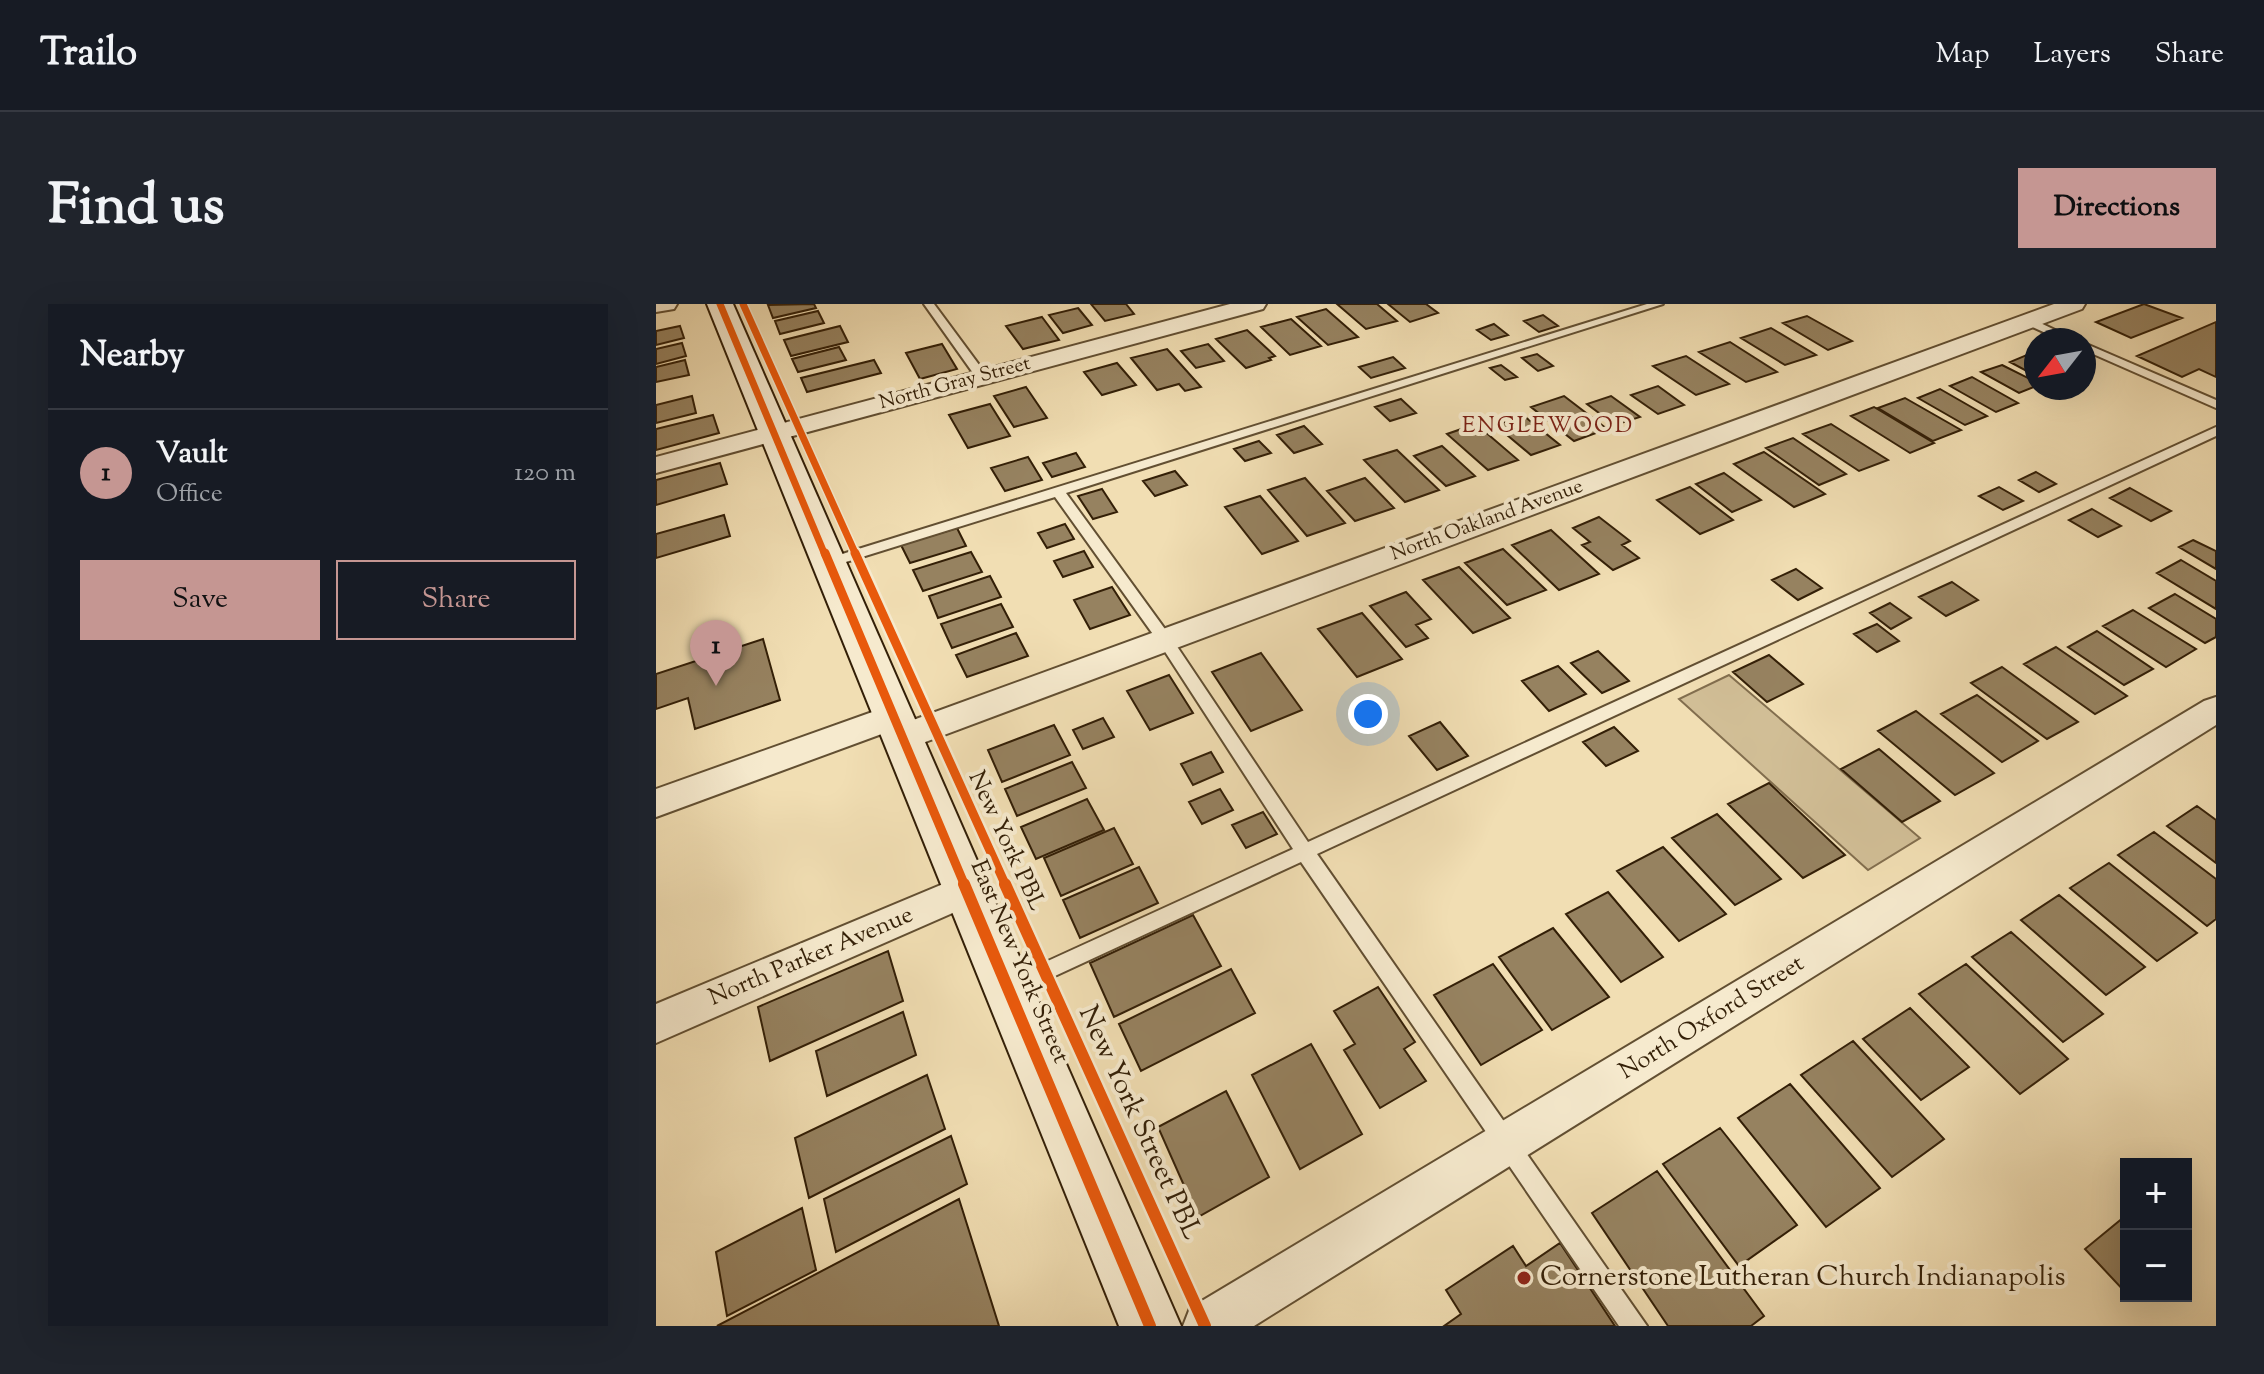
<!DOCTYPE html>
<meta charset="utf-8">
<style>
body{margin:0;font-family:"Sorts Mill Goudy",serif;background:#20242c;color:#f1f3f6}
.controls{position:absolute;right:24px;bottom:24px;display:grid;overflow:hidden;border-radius:0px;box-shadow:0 8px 32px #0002}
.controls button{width:72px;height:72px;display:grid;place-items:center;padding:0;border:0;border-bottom:2px solid #363941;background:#171b24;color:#f1f3f6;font:40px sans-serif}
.compass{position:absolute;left:1368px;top:24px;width:72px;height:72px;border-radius:50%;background:#171b24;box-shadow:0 8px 32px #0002;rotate:239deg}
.you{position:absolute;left:712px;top:410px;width:28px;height:28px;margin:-20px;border:6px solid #fff;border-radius:50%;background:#1a73e8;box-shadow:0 0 0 12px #1a73e833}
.badge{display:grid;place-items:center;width:52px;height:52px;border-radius:50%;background:#c59692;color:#111;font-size:26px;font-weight:700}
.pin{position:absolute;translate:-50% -66px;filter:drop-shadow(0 2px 4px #0008)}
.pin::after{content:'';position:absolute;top:42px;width:28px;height:24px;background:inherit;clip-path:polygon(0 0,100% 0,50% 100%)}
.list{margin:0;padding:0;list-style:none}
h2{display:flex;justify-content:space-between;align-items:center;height:104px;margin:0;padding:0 32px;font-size:34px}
h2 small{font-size:26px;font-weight:400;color:#9ea1a6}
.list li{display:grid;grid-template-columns:52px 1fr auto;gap:24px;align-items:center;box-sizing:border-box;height:128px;padding:0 32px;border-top:2px solid #363941}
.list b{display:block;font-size:30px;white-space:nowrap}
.list p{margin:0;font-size:26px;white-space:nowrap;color:#9ea1a6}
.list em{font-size:26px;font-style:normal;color:#9ea1a6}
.actions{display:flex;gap:16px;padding:24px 32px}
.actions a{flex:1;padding:18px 0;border:2px solid #c59692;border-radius:0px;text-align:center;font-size:28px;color:#c59692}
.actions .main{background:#c59692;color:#111}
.map{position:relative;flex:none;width:1560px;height:1022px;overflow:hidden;border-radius:0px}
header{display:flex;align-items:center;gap:48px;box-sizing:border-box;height:112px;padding:0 40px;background:#171b24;border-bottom:2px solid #363941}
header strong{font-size:38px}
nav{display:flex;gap:44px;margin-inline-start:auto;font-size:28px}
.intro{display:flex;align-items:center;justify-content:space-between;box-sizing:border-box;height:192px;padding:0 48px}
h1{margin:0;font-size:56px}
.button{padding:20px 36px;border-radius:0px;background:#c59692;color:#111;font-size:28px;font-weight:700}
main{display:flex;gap:48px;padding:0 48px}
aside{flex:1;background:#171b24;border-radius:0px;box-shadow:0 8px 32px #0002}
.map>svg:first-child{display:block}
</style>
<header>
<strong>Trailo</strong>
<nav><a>Map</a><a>Layers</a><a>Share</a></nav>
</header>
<div class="intro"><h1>Find us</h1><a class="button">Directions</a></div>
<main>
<aside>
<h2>Nearby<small></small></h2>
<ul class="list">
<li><span class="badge">1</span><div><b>Vault</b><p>Office</p></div><em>120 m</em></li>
</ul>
<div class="actions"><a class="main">Save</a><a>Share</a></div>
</aside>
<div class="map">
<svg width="1560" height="1022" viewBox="0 0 1560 1022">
<rect width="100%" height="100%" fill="#f1deb3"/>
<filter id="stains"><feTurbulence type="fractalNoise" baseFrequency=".0025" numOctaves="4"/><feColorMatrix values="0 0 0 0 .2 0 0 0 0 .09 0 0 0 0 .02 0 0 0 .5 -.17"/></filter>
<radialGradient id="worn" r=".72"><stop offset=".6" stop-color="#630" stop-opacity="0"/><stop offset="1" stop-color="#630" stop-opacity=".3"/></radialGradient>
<!-- green -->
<path fill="#d1be96" stroke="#826e4e" stroke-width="2" d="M1073,371l191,163 -52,32 -189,-171z"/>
<!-- building -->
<path fill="#968260" stroke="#331f07" stroke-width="2" d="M158,0l2,4 -43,10 -5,-13z
M435,0h35l8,10 -29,7z
M681,0h40l20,17 -31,8z
M732,0h38l12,9 -28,9z
M1488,0l38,14 -51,20 -35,-16z
M422,4l14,17 -29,8 -14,-18z
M670,5l32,28 -30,8 -31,-28z
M162,7l6,12 -44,11 -5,-13z
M887,11l15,11 -19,6 -15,-11z
M1151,12l45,25 -24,9 -45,-27z
M386,13l17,23 -36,9 -17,-23z
M635,15l30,27 -31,9 -29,-28z
M1560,18v55l-17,-8 -17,8 -45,-21z
M838,20l14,11 -17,5 -14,-10z
M24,22l4,12 -28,7v-14z
M184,22l8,16 -57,14 -7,-16z
M1115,24l45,27 -31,10 -44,-27z
M591,26l28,26 -6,2 2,2 -25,8 -30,-29z
M1074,38l47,30 -31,10 -47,-30z
M26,39l4,13 -30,8v-15z
M286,40l15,25 -37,10 -14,-26z
M552,40l16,17 -28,7 -15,-17z
M183,43l7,13 -48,12 -6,-13z
M511,45l34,38 -16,4 -6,-7 -22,6 -26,-32z
M1378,48l2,24 -26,-14z
M881,50l16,12 -15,5 -16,-13z
M1030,52l43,28 -33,11 -43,-29z
M737,53l12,11 -34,10 -12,-11z
M29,56l4,15 -33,7v-15z
M218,56l7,13 -74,19 -6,-14z
M461,59l19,22 -34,10 -18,-23z
M845,61l16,12 -12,3 -15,-12z
M1346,61l34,17v4l-17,7 -38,-21z
M1316,73l46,26 -22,9 -46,-26z
M1002,82l26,19 -26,9 -27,-19z
M370,83l21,31 -33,9 -20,-31z
M1284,85l47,27 -22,9 -47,-27z
M36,92l4,17 -40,10v-18z
M908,92l43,33 -33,12 -43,-34z
M955,92l29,21 -25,8 -28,-21z
M1249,94l56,32 -28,11 -55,-33z
M745,95l15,14 -26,8 -15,-14z
M334,100l20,32 -42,12 -19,-33z
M1218,103l60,36 -24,10 -59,-37z
M57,111l6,18 -63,17v-21z
M868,112l36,29 -29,10 -36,-30z
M820,120l42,36 -30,10 -41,-36z
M1175,120l57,36 -29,11 -56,-37z
M648,122l18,18 -28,9 -17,-18z
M1137,134l53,36 -27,11 -53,-37z
M603,137l12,12 -26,8 -11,-12z
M786,142l33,30 -29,10 -32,-30z
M741,146l42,40 -34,12 -41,-42z
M1108,148l61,42 -31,13 -60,-43z
M420,149l9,14 -33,10 -9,-14z
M372,153l14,23 -37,11 -14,-23z
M64,159l7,21 -71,21v-25z
M519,167l12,14 -32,11 -12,-15z
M1380,168l20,12 -17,8 -20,-12z
M1068,169l37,27 -29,12 -36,-28z
M649,174l40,45 -38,13 -39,-46z
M709,174l29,30 -39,13 -28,-30z
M1034,183l43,33 -33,14 -43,-34z
M1343,183l24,14 -20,9 -24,-14z
M1474,184l41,23 -20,10 -41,-23z
M446,185l15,23 -24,7 -15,-23z
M604,192l38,45 -36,13 -37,-47z
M1436,205l29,17 -23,11 -29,-17z
M68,211l6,21 -74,22v-24z
M943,213l31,24 -8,4 17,13 -26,12 -31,-25 8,-3 -17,-14z
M409,220l9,15 -27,9 -9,-15z
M301,224l9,18 -56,17 -9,-18z
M895,226l48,44 -40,16 -47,-45z
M1537,236l23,11v18l-37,-22z
M847,245l43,41 -39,15 -42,-42z
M428,247l9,16 -30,10 -9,-16z
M315,248l11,20 -59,19 -10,-21z
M1525,256l35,21v28l-59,-36z
M803,263l51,51 -37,15 -50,-53z
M1140,265l26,19 -24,12 -26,-20z
M334,272l11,21 -63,21 -9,-22z
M1296,278l26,18 -32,16 -27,-19z
M456,283l18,28 -40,14 -16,-29z
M750,288l25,27 -15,6 12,13 -22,9 -36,-41z
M1519,290l41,25v18l-11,6 -56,-35z
M1234,299l21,15 -20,11 -21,-16z
M345,300l12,23 -61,21 -11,-24z
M1477,306l63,39 -30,18 -63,-41z
M706,309l40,46 -45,18 -39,-48z
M1221,320l22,17 -22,11 -23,-18z
M1441,327l56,38 -29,16 -56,-38z
M360,329l12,23 -61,21 -11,-22z
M107,335l17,61 -85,29 -7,-31 -32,11v-35z
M1400,343l71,49 -32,18 -71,-50z
M942,347l31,30 -27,12 -31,-30z
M605,349l41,57 -51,21 -39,-59z
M1113,351l34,29 -36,18 -34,-30z
M902,362l28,28 -37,17 -27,-30z
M1346,363l76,55 -31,17 -76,-56z
M513,371l24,38 -43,17 -23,-39z
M1321,391l61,46 -36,21 -61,-48z
M1260,407l78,62 -39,22 -77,-64z
M447,414l11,19 -31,12 -10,-19z
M784,418l28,34 -31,14 -28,-34z
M398,421l16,30 -68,27 -14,-32z
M958,423l24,24 -32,15 -23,-24z
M1223,445l61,52 -38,21 -61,-53z
M555,448l12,20 -30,13 -12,-21z
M416,458l14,26 -69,28 -12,-27z
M1113,479l76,72 -42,23 -75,-74z
M564,485l13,21 -31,14 -13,-22z
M431,495l17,31 -68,29 -15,-32z
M1541,502l19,14v43l-49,-37z
M607,508l14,22 -31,14 -14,-23z
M1061,510l64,65 -46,26 -63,-67z
M458,524l19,36 -72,32 -17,-38z
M1498,528l62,47v40l-9,7 -89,-71z
M1007,543l63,67 -47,27 -62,-70z
M1453,559l88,70 -40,28 -87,-73z
M483,563l19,36 -78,35 -17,-38z
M952,588l55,65 -42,25 -55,-68z
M1403,591l86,72 -39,28 -85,-75z
M537,611l28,51 -107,51 -24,-54z
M897,624l56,69 -57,33 -53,-73z
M1355,628l92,82 -40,28 -91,-85z
M232,647l15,50 -133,60 -12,-54z
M837,660l49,66 -61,35 -47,-70z
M1310,660l102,95 -48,35 -101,-100z
M575,665l24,44 -114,58 -22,-47z
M722,683l37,55 -11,7 22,32 -46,27 -36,-58 11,-6 -21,-33z
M1254,704l59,59 -48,33 -58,-61z
M247,708l13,43 -89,41 -11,-45z
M1197,737l91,98 -52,38 -91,-102z
M655,740l51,90 -62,35 -48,-94z
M271,771l18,54 -136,69 -14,-60z
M1134,780l90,104 -54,39 -88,-109z
M570,787l43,86 -71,40 -40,-90z
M1064,824l77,97 -58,41 -76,-102z
M295,832l16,48 -131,68 -12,-53z
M1001,867l107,145 -13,10h-83l-76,-113z
M303,895l40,127h-282z
M146,904l14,62 -89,46 -11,-64z
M1468,913l2,3v73l-41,-44z
M904,939l55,83h-171l17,-12 -15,-24 67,-44 13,20z"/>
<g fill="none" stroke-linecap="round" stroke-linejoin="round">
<defs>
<path id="service" d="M268,0h10l54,73 -2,3h-8z
M991,0h16l-597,189 104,143 138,206 908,-415v9l-899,418 330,472h-28l-318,-464 -285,132 -7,3 -7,-3 -3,-6 3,-6 291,-133 -133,-205 -105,-147 -222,69h-10l-2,-3 2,-3z
M1368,15h8l44,21h-15l-37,-17z
M1428,39l132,57v8l-132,-58z"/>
<path id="minor" d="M0,0h21l-3,5 -18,3z
M574,0h36l-3,5 -607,164v-16z
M1398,0h31l-3,5 -1170,438 -12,3 -12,-3 -5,-9 4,-6 -231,85v-28l236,-84 12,4 5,8 -4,6z
M1560,393v28l-962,601h-71l7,-18 1014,-607z
M311,570l13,5 6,11 -6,11 -324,142v-39z"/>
<path id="secondary" d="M51,0h26l448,1022h-62z"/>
</defs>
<!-- service casing -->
<use href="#service" stroke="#624f32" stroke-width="4"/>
<!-- minor casing -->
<use href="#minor" stroke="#624f32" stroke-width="4"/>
<!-- secondary casing -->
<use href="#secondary" stroke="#331f07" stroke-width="4"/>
<!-- service -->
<use href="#service" fill="#f6eace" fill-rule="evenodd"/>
<!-- minor -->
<use href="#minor" fill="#f6eace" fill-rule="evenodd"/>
<!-- secondary -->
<use href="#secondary" fill="#f6eace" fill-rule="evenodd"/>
<defs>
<path id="cycleway-far2" d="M64,0l105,251
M87,0l113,251"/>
<path id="cycleway-far1" d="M169,249l140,333
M199,249l151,333"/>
<path id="cycleway" d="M308,580l186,442
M349,580l200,442"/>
</defs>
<!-- cycleway-far2 casing -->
<use href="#cycleway-far2" stroke="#f6eace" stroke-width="10"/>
<!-- cycleway-far1 casing -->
<use href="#cycleway-far1" stroke="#f6eace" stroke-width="14"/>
<!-- cycleway casing -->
<use href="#cycleway" stroke="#f6eace" stroke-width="17"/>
<!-- cycleway-far2 -->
<use href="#cycleway-far2" stroke="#e8590c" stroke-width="7"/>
<!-- cycleway-far1 -->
<use href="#cycleway-far1" stroke="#e8590c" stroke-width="9"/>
<!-- cycleway -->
<use href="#cycleway" stroke="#e8590c" stroke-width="12"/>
</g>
<!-- markers -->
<circle fill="#8f2418" stroke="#f6eace" stroke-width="3" cx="868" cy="974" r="8"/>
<g text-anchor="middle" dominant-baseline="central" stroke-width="8" stroke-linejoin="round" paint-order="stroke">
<!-- far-street labels -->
<g font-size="20" fill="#331f07" stroke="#f6eace">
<text transform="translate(299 80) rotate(-15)">North Gray Street</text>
<text transform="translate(831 217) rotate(-20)">North Oakland Avenue</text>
</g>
<!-- far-neighbourhood labels -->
<g font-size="22" letter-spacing="2" fill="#7a1f14" stroke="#f6eace">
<text x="892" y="123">ENGLEWOOD</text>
</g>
<!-- street labels -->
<g font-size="24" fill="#331f07" stroke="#f6eace">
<text transform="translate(350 537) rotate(65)">New York PBL</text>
<text transform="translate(155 653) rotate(-23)">North Parker Avenue</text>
<text transform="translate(363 658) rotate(67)">East New York Street</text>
<text transform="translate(1056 714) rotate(-32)">North Oxford Street</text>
</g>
<!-- near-street labels -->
<g font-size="28" fill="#331f07" stroke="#f6eace">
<text transform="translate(483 819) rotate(65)">New York Street PBL</text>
</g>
<!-- near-poi labels -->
<g font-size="28" fill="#331f07" stroke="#f6eace" text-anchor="start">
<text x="884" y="974">Cornerstone Lutheran Church Indianapolis</text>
</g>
</g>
<rect width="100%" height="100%" filter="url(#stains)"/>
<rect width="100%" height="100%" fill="url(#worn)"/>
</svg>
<div class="controls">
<button>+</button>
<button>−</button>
</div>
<svg class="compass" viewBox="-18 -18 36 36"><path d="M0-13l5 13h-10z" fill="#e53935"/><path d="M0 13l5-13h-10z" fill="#9ea1a6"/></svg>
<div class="you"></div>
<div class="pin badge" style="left:60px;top:382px">1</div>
</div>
</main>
